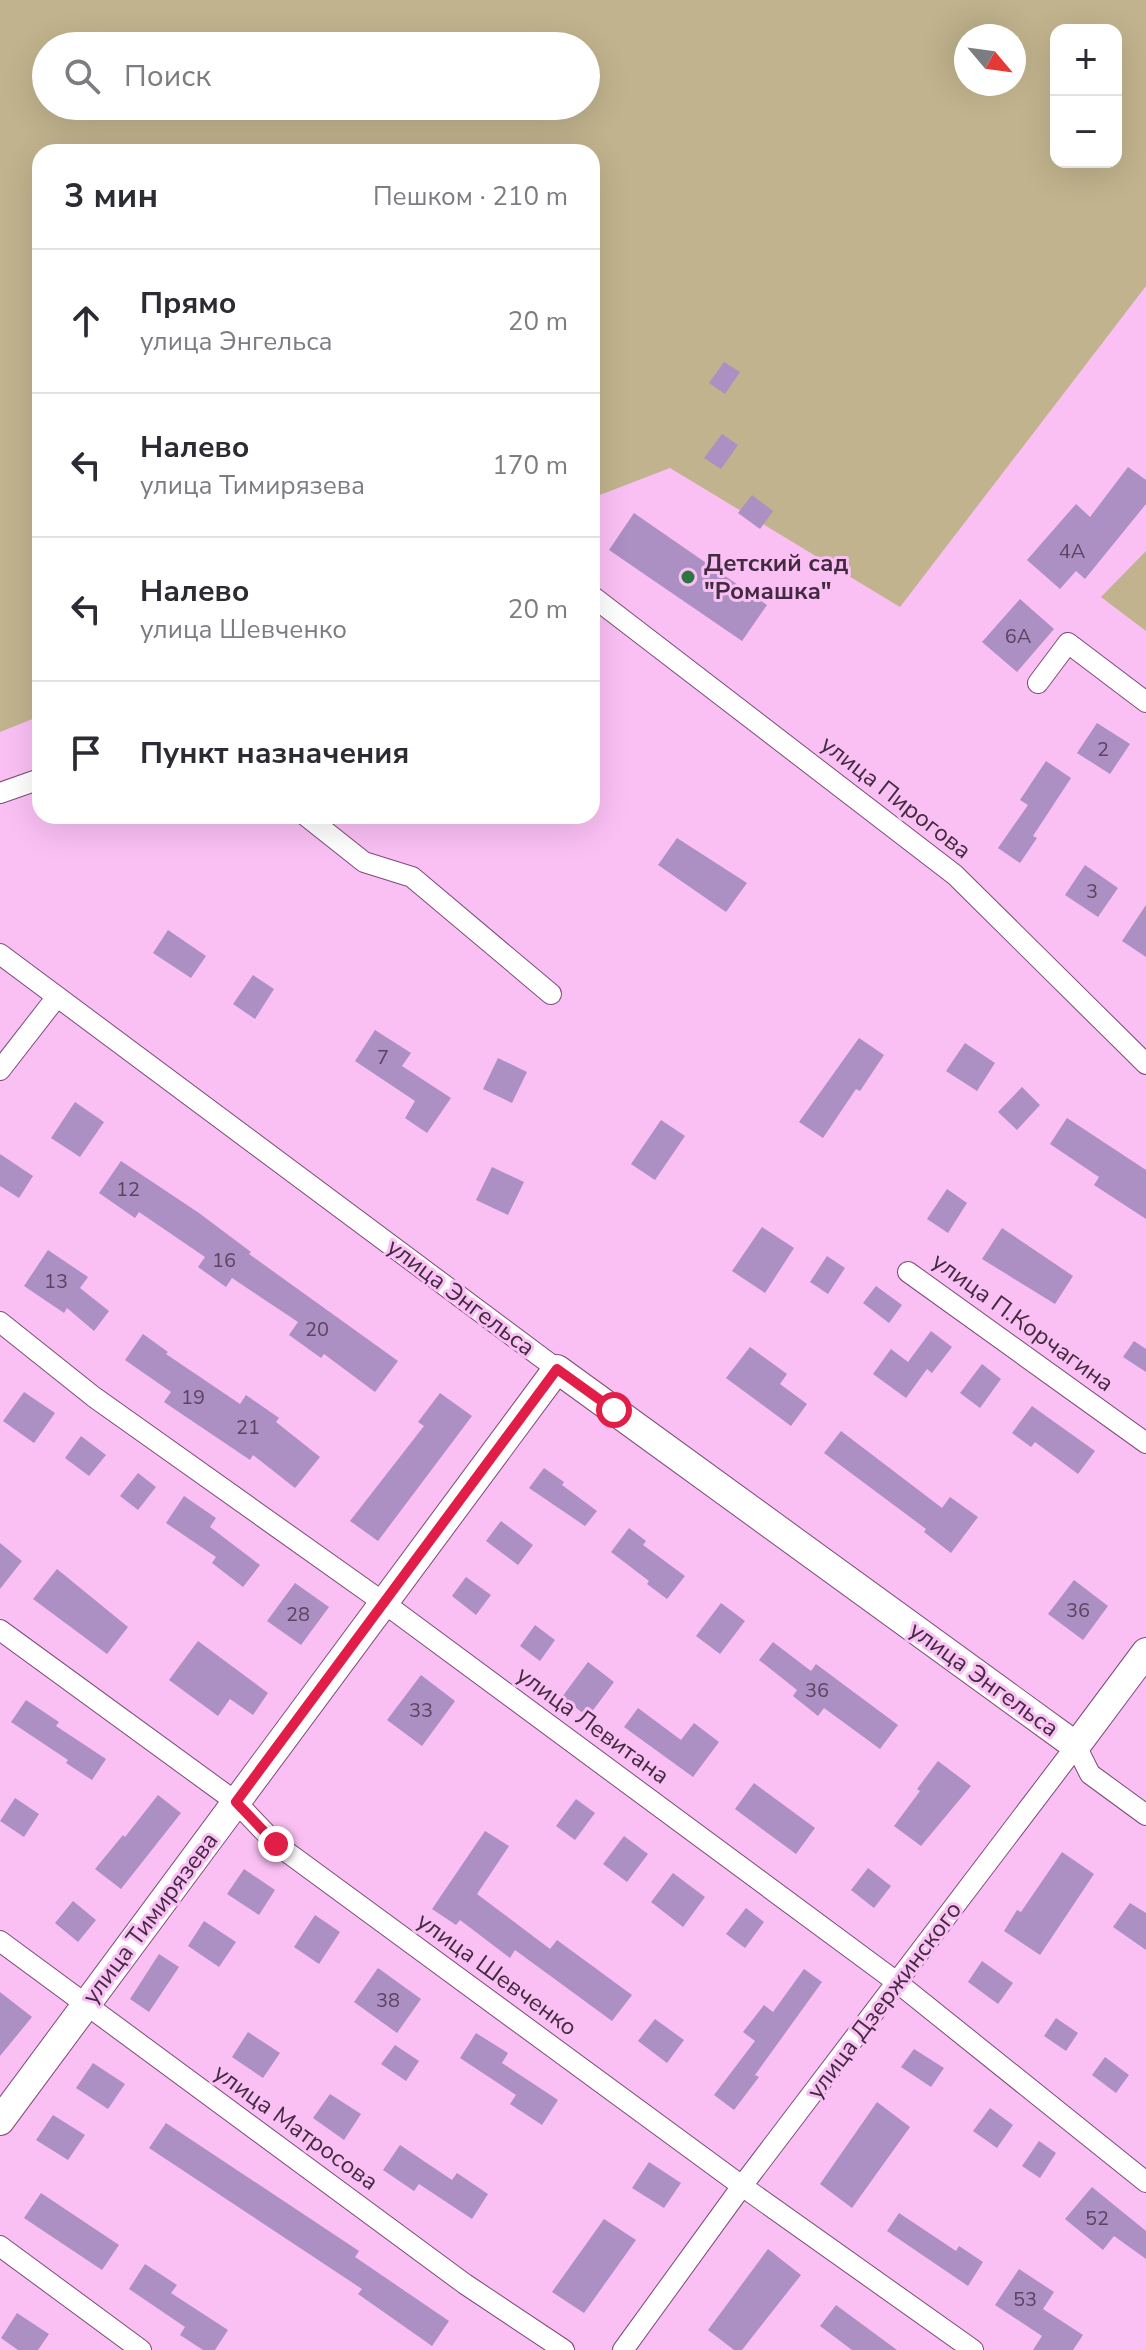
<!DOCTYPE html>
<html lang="ru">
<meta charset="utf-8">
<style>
body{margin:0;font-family:"Nunito Sans",sans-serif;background:#f2f2f3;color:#2b2b33}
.controls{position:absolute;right:24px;top:24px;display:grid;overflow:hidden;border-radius:16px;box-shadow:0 8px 32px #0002}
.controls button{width:72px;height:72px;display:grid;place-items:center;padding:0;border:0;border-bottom:2px solid #e1e1e2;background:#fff;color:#2b2b33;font:40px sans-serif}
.compass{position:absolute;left:954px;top:24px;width:72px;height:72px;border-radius:50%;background:#fff;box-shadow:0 8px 32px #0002;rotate:119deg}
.stop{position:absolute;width:24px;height:24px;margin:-18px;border:6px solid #e11d48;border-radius:50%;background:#fff}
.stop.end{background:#e11d48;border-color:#fff;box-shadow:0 2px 8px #0008}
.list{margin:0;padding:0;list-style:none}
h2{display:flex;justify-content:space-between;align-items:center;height:104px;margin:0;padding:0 32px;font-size:34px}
h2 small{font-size:26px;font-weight:400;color:#7c7c81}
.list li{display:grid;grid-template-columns:52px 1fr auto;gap:24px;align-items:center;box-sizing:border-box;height:144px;padding:0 32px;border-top:2px solid #e1e1e2}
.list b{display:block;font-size:30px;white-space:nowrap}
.list p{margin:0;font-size:26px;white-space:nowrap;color:#7c7c81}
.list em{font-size:26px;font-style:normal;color:#7c7c81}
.icon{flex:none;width:44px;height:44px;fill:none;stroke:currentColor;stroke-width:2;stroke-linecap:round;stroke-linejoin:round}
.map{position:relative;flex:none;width:1146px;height:2350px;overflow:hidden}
.search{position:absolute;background:#fff;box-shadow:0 8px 32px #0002;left:32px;top:32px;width:568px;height:88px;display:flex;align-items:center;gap:20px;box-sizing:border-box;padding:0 28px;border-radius:44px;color:#7c7c81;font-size:30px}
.panel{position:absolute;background:#fff;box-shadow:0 8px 32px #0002;left:32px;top:144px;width:568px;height:680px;border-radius:24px}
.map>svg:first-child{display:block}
</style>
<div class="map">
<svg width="1146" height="2350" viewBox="0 0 1146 2350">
<rect width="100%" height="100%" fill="#fac0f4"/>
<!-- green -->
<path fill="#c1b38d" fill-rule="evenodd" d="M0,0h1146v286l-246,321 -230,-139 -78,30v-346h-552v564l-40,16zM1056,30h60v132h-60zM966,36h48v48h-48zM46,46h540v60h-540z
M1146,551v80l-45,-34z"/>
<!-- building -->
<path fill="#ac8fc3" d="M724,362l16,10 -15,22 -16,-11z
M722,434l16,11 -17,24 -17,-11z
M1128,467l18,13v24l-61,75 -9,-8 -16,18 -33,-29 49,-56 14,13z
M752,495l21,16 -13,18 -22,-16z
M634,513l133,92 -25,36 -133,-91z
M1020,599l34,30 -37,43 -35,-30z
M1097,723l33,21 -20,30 -33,-21z
M1046,761l25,17 -38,58 4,2 -17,25 -22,-15 30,-43 -8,-5z
M677,838l70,45 -21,29 -68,-47z
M1085,865l33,23 -20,29 -33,-22z
M1146,905v52l-24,-16z
M168,930l38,26 -15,22 -38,-25z
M253,975l21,14 -19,30 -22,-15z
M375,1030l36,23 -9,13 49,32 -24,35 -22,-15 10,-17 -60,-40z
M859,1038l25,17 -24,36 -4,-2 -33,49 -24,-16z
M965,1043l30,20 -18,28 -31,-20z
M498,1058l29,14 -15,31 -29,-14z
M1022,1087l18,18 -23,25 -19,-18z
M75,1102l29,20 -24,35 -29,-19z
M1067,1118l79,52v49l-52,-34 5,-8 -49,-33z
M661,1120l24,16 -30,44 -24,-16z
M0,1154l33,22 -14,22 -19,-12z
M121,1161l78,52 52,39 -2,2 149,107 -23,31 -51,-38 -3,4 -32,-23 9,-13 -66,-44 -6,9 -28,-20 7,-10 -66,-45 -4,6 -36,-25z
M492,1167l32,15 -16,33 -32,-15z
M947,1189l20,14 -19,30 -21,-14z
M762,1227l32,21 -29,45 -33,-22z
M1002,1228l71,48 -18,28 -73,-45z
M48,1250l40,27 -8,11 29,23 -15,20 -27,-23 -3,5 -40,-27z
M827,1256l18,12 -17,26 -18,-12z
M876,1286l26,19 -13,18 -26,-20z
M931,1331l21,16 -20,26 -5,-4 -21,29 -33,-24 18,-25 17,13z
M143,1334l25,18 -2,2 74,50 6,-9 33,23 -3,4 44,35 -25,31 -42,-33 -3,5 -86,-58 7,-10 -46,-32z
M1134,1341l12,8v23l-23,-15z
M750,1347l37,27 -7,10 27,20 -16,22 -65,-48z
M982,1364l19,15 -21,29 -20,-15z
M24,1392l31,21 -21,30 -31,-22z
M440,1393l32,23 -94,125 -28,-20 74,-95 -6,-4z
M1032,1406l63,45 -17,23 -43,-32 -4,5 -19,-14z
M841,1431l101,77 8,-11 28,20 -27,36 -27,-21 2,-3 -102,-76z
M81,1436l25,19 -17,21 -24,-18z
M544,1468l20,14 -2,3 35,26 -12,15 -56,-38z
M138,1473l18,14 -18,23 -18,-14z
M184,1496l32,22 -6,9 50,38 -17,22 -31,-24 4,-6 -50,-34z
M501,1521l32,24 -15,20 -32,-24z
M629,1528l17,13 -3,4 42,31 -18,23 -20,-15 2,-3 -38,-29z
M0,1543l22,18 -22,28z
M57,1569l71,58 -21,27 -74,-55z
M466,1577l25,18 -15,20 -24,-19z
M1074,1580l34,26 -25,34 -35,-26z
M295,1583l34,24 -28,38 -34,-24z
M721,1603l24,18 -25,33 -24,-18z
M535,1625l20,15 -15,21 -20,-15z
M198,1641l70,52 -15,22 -23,-16 -12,17 -49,-36z
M773,1642l38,29 5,-7 82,61 -18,24 -56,-41 -6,8 -25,-20 4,-6 -38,-30z
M588,1662l26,20 -26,35 -26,-20z
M421,1675l34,26 -33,45 -35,-26z
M26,1700l33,22 -3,4 50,33 -14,21 -26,-17 2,-3 -57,-38z
M638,1708l43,32 13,-17 25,19 -26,35 -69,-50z
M938,1761l33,25 -50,60 -27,-20 26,-35 -3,-2z
M754,1783l61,45 -19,26 -61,-45z
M158,1795l23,18 -60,76 -26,-20 28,-34 2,2z
M15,1798l24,16 -15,23 -24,-16z
M576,1799l19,14 -20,27 -19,-14z
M485,1831l24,15 -32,48 73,55 7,-9 75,55 -20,26 -97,-71 -5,8 -50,-38 -4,5 -24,-16z
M624,1836l24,18 -21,28 -24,-18z
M1062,1852l32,22 -54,81 -36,-24 13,-21 4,2z
M868,1868l23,18 -17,22 -23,-18z
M244,1869l31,21 -16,25 -32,-21z
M673,1873l32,24 -22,30 -32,-25z
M73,1901l23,19 -18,22 -23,-19z
M1130,1903l16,10v37l-33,-23z
M746,1908l18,14 -19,26 -19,-14z
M315,1915l25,17 -21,32 -25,-17z
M204,1921l32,21 -17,25 -31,-21z
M159,1954l20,13 -30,45 -19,-13z
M982,1961l31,22 -15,21 -30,-22z
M378,1968l43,31 -24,34 -43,-31z
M804,1969l18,13 -67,93 4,2 -25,33 -20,-15 41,-54 -12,-9 21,-27 9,7z
M0,1992l32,25 -32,39z
M1056,2018l22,15 -12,18 -22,-15z
M655,2019l29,21 -17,23 -29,-22z
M248,2032l32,21 -17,25 -31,-21z
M476,2033l32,20 -6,10 56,37 -16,25 -32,-21 6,-9 -56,-37z
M395,2045l24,16 -13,20 -25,-17z
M914,2049l30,19 -13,19 -30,-20z
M1105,2057l24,18 -13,18 -24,-18z
M93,2063l32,21 -17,25 -32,-21z
M330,2094l31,20 -17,26 -31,-22z
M877,2102l33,25 -58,81 -32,-24z
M990,2108l23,17 -16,23 -24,-17z
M53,2115l32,20 -17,25 -32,-20z
M166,2123l193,128 -4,6 94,64 -17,25 -74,-52 4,-5 -213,-141z
M1039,2141l17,12 -16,25 -18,-12z
M400,2145l52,35 5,-7 31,21 -16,25 -53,-35 -5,7 -31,-21z
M649,2162l32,21 -17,25 -32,-20z
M1092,2187l54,44v28l-32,-23 -11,14 -38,-31z
M41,2193l78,52 -17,25 -78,-52z
M899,2213l57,38 3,-5 24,16 -15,24 -81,-55z
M604,2219l32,21 -52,73 -32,-21z
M768,2249l33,26 -59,75h-8l-26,-20z
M145,2264l32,21 -6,8 57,37 -13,20h-12l-23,-15 5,-8 -56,-38z
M1019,2269l35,23 -11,17 40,26 -10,15h-40l9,-14 -47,-31z
M836,2305l61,45h-45l-32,-24z
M17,2313l32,21 -11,16h-20l-17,-12z"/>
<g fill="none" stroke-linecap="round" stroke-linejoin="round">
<defs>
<path id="street" d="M592,596l363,279 191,189
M1038,683l30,-40 78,59
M0,793l40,-14
M306,816l58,46 48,15 139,117
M0,954l557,415
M0,1070l56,-72
M908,1272l238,171
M0,1322l94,75 290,206 514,380 248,199
M0,1630l236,172 40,42 466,342 231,164
M0,1941l465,343 99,66
M0,2246l141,104
M623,2350l119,-164 334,-440 14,28 56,41"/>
<path id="secondary" d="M0,2121l557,-752 519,377 70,-94"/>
</defs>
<!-- street casing -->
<use href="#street" stroke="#7d4b79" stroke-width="22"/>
<!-- secondary casing -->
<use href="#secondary" stroke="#7d4b79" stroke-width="30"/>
<!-- street -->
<use href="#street" stroke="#fff" stroke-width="20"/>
<!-- secondary -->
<use href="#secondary" stroke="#fff" stroke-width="28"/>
</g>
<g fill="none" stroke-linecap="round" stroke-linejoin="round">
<!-- route -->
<path stroke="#e11d48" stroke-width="10" d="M276,1844l-40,-42 321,-433 57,41"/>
</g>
<!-- markers -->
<circle fill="#2e7542" stroke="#fac0f4" stroke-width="3" cx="688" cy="577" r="8"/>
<g text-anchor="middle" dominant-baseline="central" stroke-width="6" stroke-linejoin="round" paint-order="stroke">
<!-- number labels -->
<g font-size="20" fill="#5c4461">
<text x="1072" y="551">4А</text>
<text x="1018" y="636">6А</text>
<text x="1103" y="749">2</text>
<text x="1092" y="891">3</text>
<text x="383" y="1057">7</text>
<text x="128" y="1189">12</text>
<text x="224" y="1260">16</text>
<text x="56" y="1281">13</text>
<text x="317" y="1329">20</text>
<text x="193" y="1397">19</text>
<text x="248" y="1427">21</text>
<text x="1078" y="1610">36</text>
<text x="298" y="1614">28</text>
<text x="817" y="1690">36</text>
<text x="421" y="1710">33</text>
<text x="388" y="2000">38</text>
<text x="1097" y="2218">52</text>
<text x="1025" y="2299">53</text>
</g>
<!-- poi labels -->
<g font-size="24" font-weight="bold" fill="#422b40" stroke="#fac0f4" text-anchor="start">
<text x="704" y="563">Детский сад<tspan x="704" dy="28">"Ромашка"</tspan></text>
</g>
<!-- street labels -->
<g font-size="24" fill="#422b40" stroke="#fac0f4">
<text transform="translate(896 797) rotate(38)">улица Пирогова</text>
<text transform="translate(461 1297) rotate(37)">улица Энгельса</text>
<text transform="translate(1023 1322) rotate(36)">улица П.Корчагина</text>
<text transform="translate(984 1679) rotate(36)">улица Энгельса</text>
<text transform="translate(593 1725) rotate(36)">улица Левитана</text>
<text transform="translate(150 1918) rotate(-53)">улица Тимирязева</text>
<text transform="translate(497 1974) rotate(36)">улица Шевченко</text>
<text transform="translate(884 2000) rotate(-53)">улица Дзержинского</text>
<text transform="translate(296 2127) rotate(36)">улица Матросова</text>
</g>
</g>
</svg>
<div class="controls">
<button>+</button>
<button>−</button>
</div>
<svg class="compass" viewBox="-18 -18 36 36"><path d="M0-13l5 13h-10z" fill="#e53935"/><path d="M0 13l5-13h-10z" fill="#7c7c81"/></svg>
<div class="stop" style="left:614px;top:1410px"></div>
<div class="stop end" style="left:276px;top:1844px"></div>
<div class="search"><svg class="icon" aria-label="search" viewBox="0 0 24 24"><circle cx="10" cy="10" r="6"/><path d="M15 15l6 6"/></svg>Поиск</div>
<section class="panel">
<h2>3 мин<small>Пешком · 210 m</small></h2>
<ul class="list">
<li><svg class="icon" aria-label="ahead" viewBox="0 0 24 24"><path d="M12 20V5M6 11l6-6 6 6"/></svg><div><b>Прямо</b><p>улица Энгельса</p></div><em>20 m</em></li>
<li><svg class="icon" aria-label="left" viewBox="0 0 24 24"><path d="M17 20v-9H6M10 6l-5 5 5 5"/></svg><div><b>Налево</b><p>улица Тимирязева</p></div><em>170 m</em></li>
<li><svg class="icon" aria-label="left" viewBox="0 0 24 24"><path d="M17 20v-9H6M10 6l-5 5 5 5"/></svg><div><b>Налево</b><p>улица Шевченко</p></div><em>20 m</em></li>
<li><svg class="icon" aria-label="arrive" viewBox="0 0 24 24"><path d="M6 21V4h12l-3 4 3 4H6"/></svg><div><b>Пункт назначения</b></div></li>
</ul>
</section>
</div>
